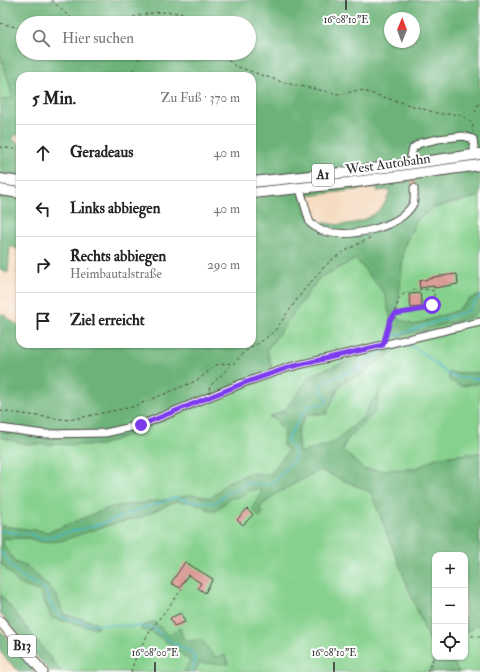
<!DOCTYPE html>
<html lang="de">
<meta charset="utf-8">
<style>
body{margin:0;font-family:"IM FELL Double Pica",serif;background:#f6f6f6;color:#222}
.controls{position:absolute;right:12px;bottom:12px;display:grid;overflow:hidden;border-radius:8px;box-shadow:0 1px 3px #0004}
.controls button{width:36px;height:36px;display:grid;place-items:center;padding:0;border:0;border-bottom:1px solid #e0e0e0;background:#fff;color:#222;font:20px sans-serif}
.compass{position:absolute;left:384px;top:12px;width:36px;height:36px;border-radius:50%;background:#fff;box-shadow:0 1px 3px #0004;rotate:1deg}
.stop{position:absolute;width:12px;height:12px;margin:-9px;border:3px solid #7c3aed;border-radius:50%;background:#fff}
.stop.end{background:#7c3aed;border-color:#fff;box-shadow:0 1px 4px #0008}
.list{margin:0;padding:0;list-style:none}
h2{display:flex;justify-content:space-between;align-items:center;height:52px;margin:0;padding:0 16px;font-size:17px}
h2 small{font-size:13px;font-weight:400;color:#767676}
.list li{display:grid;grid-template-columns:26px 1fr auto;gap:12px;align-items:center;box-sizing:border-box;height:56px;padding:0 16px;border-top:1px solid #e0e0e0}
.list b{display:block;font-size:15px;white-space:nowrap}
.list p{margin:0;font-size:13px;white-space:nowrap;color:#767676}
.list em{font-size:13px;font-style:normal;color:#767676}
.icon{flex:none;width:22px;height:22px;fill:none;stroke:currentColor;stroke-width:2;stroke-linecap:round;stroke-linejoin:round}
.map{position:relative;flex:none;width:480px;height:672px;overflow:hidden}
.search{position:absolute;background:#fff;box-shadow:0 1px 3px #0004;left:16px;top:16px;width:240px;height:44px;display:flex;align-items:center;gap:10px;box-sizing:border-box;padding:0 14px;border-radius:22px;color:#767676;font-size:15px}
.panel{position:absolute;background:#fff;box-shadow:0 1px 3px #0004;left:16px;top:72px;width:240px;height:276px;border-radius:12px}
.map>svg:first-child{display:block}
</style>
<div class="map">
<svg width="480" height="672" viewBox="0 0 480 672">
<rect width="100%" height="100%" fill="#fff"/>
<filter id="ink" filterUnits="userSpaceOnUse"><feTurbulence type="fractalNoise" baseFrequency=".025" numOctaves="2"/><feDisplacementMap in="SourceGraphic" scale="8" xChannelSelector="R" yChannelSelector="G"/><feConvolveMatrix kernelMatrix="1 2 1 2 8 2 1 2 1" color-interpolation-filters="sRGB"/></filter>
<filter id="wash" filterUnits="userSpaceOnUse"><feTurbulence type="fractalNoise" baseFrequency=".012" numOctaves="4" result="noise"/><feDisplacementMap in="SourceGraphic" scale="16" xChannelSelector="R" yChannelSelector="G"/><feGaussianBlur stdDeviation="0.9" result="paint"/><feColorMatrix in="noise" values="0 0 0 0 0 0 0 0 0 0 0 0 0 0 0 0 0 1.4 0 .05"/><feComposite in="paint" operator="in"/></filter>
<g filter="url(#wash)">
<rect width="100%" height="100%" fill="#f5dcc1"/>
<!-- green -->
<path fill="#87d18e" stroke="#597e5c" d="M0,52l13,46 -13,2z
M480,196v99l-10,4 -14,12 -42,14 -18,-7 8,-72 12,-25 16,-13z
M356,259l29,35 6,27 -2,18 83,-22 8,-10v66h-32l13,13 19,-3v70l-42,4 -23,12 -51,1 -21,-20 3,-9 28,-28 -4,-9 -7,14 -30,25 -34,10 -2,-21 10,-18h19l15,-31 23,-10 34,-27 -17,2 -70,27 -26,35 -16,7 8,3 7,13 -1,13 6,4 -19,25 -19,-2 -23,9 -17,16 -20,-3 -26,5 -54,7 -62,25 -47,-6 -2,-3v-86l25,7 76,1 38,-14 82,-35 53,-20 -7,-26 52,-72z
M320,470l51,22 63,161 -2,14 -3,5h-368l-61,-78v-32l18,21 22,9 12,26 34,8 11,1 -2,-5 -31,-7 -8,-21 -28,-27 -12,-4 -13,-18v-7h25l14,4 99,-25 35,-16 19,2 20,9 15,-14 14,-2 6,-6 10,-2 1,6 -2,14 18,-15z
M480,624v48h-21l-9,-15h15v-24z"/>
<!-- forest -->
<path fill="#6db379" stroke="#4c6f52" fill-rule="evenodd" d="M0,0h480v196l-48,12 -16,13 -12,25 -7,72 17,7 42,-14 14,-12 10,-4v12l-8,10 -83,22 2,-18 -6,-27 -29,-35 -37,19 -52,72 7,26 -53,20 -82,35 -38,14 -76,-1 -25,-7v-123l4,1 16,12v17h232v-268h-232v57l-8,5 8,7v105l-10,-4 -2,27 -8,-4v-169l13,-2 -13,-46zM390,18h24v24h-24zM23,23h226v30h-226zM378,187l-1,4 13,-1c-6,33 -55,44 -80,26l-3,-20z
M399,346l-35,27 -23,10 -15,31h-19l-10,18 2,21 34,-10 30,-25 7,-14 10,-13 -6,22 -28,28 -3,9 21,20 51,-1 23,-12 42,-4v171l-15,9v-78h-30v102h15l9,15h-30l3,-5 2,-14 -63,-161 -51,-22 -43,23 -18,15 4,3 -3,7 -8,-10 9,-14 -1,-6 -10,2 -6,6 -14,2 -15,14 -20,-9 -19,-2 -35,16 -36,9 -44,15 -19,1 -14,-4h-25v7l13,18 12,4 28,27 8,21 31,7 3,6 -12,-2 -34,-8 -12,-26 -22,-9 -18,-21v-39l2,3 47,6 62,-25 54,-7 26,-5 20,3 17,-16 23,-9 19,2 19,-25 -6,-4 1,-13 -7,-13 -8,-3 16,-7 26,-35 70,-27z
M448,373h32v10l-19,3 -12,-6z
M0,594l61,78h-11l-50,-59z
M155,622l13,13 12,-7 3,10 6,3 12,-2 13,17 5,1 6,-2 3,9 -29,-1 -4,9h-11l6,-11c-14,-11 -31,-29 -49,-31v-4z
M0,630l35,42h-16l-19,-20z"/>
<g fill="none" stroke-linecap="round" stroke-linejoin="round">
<!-- stream -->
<path stroke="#46b5c1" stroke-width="1.5" d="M392,340v-3l75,-26 13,-15
M0,531l22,3 4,-2 15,7 60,-15 31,-12 45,-15 12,4 25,2 17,-12 11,-3 5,-5 22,2c8,-7 25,-20 26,-31 0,-5 -5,-9 -8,-13 5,-12 14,-22 20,-34l19,-4 1,-4 -7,-11 1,-4c14,-7 29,-12 43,-19 5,-3 9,-9 14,-12 3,-3 21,-8 26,-8 19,1 30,22 46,30 10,5 20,2 30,4
M0,551l18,23 27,16 9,21 6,5 30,8 60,3 7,4 17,13 19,9 2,8 -4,11"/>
</g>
<g id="blocks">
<!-- building -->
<path fill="#db9b96" d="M457,274l1,10 -24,4v-2l-14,2 -1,-7 14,-3v-1z
M420,293l2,14 -11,1 -2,-14z
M247,509l6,6 -10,10 -6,-5z
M185,562l28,17 -8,14 -7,-5 3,-5 -13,-8 -8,13 -9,-5z
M181,613l4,9 -11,4 -4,-8z"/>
</g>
</g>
<g filter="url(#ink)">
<use href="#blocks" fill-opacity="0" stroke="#494642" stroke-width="1"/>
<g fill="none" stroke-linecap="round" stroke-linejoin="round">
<!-- minor-tunnel -->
<path stroke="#cdb9a3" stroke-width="7" stroke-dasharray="7 3.5" stroke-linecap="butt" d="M411,159l3,29"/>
<defs>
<path id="minor" d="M411,156l2,-8 7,-5 18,-4 25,-3 10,3 2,16
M300,189l10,34c4,3 9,7 13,8 26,7 76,-2 90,-27 2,-4 1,-11 1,-16
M0,428l44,6 61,-1 36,-8 102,-42 47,-16 190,-45"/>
<path id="major" d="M0,621l43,51"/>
<path id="highway" d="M0,179l20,3
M252,182l98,-10 130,-18
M0,190l20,3
M252,193l96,-10 132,-18"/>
</defs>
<!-- minor casing -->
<use href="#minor" stroke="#494642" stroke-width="9"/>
<!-- major casing -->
<use href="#major" stroke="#494642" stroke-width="11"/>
<!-- highway casing -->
<use href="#highway" stroke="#494642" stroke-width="12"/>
<!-- path -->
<path stroke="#494642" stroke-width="1" stroke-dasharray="3 3" stroke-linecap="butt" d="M52,0c8,9 18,18 28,23
M0,23l23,6
M122,23c5,-2 10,-6 15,-7 18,-5 50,-7 65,7
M169,23c10,-4 21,-2 31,-2
M219,53l16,13 50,17 54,11c7,0 13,-3 21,-4l80,24h18l11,6 4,6v6
M130,76l12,-23
M475,112l5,-12
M0,147l20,3
M385,337c2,-7 3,-19 10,-23 2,-1 7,-1 9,-1 15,-3 32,-2 30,-22 -10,-3 -28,-3 -35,8 -2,4 -3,10 -4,15
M209,390l1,-4 36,-35 19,-12 11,-10 27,-38 21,-24 10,-9 13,-8 26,-14
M0,411l69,9 19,-4 44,-9 30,-12 36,-15 18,-15 16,-2
M465,635l15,2
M131,672c8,-32 32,-57 51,-83
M427,672l8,-17"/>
<!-- minor -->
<use href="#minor" stroke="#fff" stroke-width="7"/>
<!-- major -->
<use href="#major" stroke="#fff" stroke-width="9"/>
<!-- highway -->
<use href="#highway" stroke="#fff" stroke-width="10"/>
</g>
</g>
<g fill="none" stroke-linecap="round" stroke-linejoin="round" filter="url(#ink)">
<!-- route -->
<path stroke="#7c3aed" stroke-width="5" d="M141,425l103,-42 46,-16 93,-22 7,-25 5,-6 29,-5 8,-4"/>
</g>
<!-- ticks -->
<path fill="none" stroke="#2b2b2b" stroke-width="1.5" d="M346,10v-10M155,672v-10M334,672v-10"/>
<g text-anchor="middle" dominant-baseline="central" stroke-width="4" stroke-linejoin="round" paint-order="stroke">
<!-- shield labels -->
<g fill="#fff" stroke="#6b6b6b" stroke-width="1">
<rect x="312" y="164" width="22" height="22" rx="3"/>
<rect x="8" y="635" width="28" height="22" rx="3"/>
</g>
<g font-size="13" font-weight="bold" fill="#2b2b2b">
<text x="323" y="175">A1</text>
<text x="22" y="646">B13</text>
</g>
<!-- street labels -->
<g font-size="14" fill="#2b2b2b" stroke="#fff">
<text transform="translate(388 164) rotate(-8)">West Autobahn</text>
</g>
</g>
<g font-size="10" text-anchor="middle" fill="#2b2b2b" stroke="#fff" stroke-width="4" stroke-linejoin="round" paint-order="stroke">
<text x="346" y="23">16°08'10"E</text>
<text x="155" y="656">16°08'00"E</text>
<text x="334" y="656">16°08'10"E</text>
</g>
</svg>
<div class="controls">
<button>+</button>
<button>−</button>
<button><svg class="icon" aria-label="locate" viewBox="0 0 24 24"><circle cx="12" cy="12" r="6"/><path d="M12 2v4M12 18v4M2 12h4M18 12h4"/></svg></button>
</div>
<svg class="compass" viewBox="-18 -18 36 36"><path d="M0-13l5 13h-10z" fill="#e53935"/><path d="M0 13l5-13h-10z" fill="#767676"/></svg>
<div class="stop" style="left:432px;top:305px"></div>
<div class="stop end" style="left:141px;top:425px"></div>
<div class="search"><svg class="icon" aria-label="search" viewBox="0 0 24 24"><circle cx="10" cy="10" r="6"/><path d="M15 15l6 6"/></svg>Hier suchen</div>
<section class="panel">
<h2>5 Min.<small>Zu Fuß · 370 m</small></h2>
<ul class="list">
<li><svg class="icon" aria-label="ahead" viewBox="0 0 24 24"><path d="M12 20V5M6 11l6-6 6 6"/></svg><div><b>Geradeaus</b></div><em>40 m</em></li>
<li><svg class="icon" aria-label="left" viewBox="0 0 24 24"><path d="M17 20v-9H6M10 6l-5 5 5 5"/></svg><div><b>Links abbiegen</b></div><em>40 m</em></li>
<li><svg class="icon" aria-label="right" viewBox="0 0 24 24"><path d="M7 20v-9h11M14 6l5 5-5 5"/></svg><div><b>Rechts abbiegen</b><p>Heimbautalstraße</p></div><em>290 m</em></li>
<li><svg class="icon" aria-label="arrive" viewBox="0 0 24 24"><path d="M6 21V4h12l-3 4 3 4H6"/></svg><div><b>Ziel erreicht</b></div></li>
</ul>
</section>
</div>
